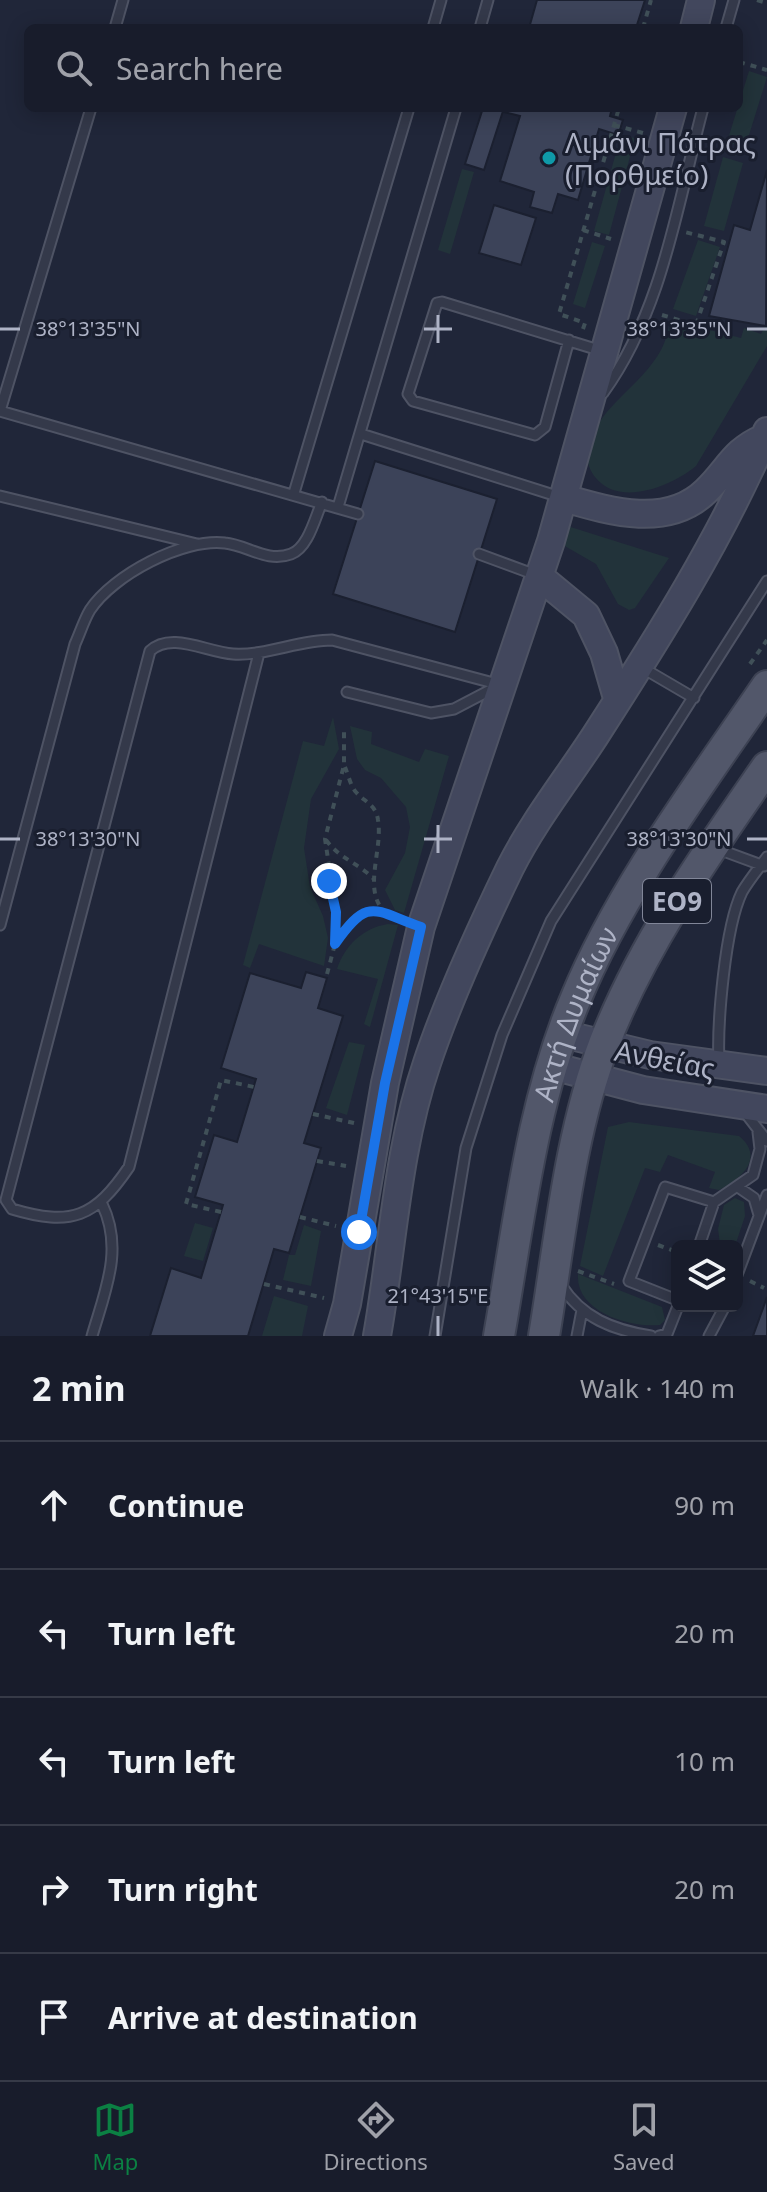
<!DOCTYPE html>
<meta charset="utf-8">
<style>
body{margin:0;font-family:"Noto Sans",sans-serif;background:#252937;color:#f1f3f6}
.controls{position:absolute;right:24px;bottom:24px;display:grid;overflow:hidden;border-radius:12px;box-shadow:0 4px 20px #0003}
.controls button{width:72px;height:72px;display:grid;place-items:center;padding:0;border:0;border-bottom:2px solid #363a47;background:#181c2b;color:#f1f3f6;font:40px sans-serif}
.stop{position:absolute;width:24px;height:24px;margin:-18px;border:6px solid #1a73e8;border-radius:50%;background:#fff}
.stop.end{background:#1a73e8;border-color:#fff;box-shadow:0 2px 8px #0008}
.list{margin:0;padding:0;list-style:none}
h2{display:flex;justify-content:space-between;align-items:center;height:104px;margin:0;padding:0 32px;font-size:34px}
h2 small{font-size:26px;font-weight:400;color:#9fa1a9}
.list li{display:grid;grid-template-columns:52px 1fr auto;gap:24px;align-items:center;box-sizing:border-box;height:128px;padding:0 32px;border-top:2px solid #363a47}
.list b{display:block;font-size:30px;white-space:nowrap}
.list em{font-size:26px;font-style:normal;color:#9fa1a9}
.icon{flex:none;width:44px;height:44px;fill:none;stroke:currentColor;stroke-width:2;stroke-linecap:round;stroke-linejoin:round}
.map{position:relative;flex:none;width:767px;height:1336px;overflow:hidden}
.search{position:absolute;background:#181c2b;box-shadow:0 4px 20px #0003;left:24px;right:24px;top:24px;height:88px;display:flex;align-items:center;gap:20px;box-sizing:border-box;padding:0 28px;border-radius:12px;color:#9fa1a9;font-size:30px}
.sheet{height:744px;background:#181c2b}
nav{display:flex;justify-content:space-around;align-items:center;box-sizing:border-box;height:112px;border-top:2px solid #363a47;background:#181c2b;font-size:22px;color:#9fa1a9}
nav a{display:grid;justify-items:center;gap:4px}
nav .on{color:#0b8043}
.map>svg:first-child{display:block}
</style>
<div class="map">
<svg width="767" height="1336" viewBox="0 0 767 1336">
<rect width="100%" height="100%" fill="#202639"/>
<!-- green -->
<path fill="#22333a" d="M749,71l18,6 -22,71 -18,-6z
M621,135l14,3 -26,97 -15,-4z
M723,157l20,6 -19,68 -20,-5z
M462,169l12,3 -24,82 -12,-4z
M698,240l22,7 -24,69 -23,-7z
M592,242l13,4 -20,62 -12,-4z
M671,320l70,18 3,-10 17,6 6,-11v23l-71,120c-24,20 -77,42 -101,11 -6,-8 -10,-19 -7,-29 10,-42 53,-61 73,-98 5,-9 7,-20 10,-30z
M561,524l108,34 -34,50 -6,2 -11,-6 -22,-40 -40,-23z
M333,717l6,32 -28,50 -7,49 6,39 13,29 5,22 -4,28 -65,-22 -9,24 -7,-3 60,-224 21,5z
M350,726l22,6 -1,12 48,18 6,-13 24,7 -45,157 -9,-3 -10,-20 20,-37 5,-26 -4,-20 -25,-29 -16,-8 -8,-11z
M388,924l10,1 -28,102 -6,-3 14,-45 -41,-10c8,-24 26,-41 51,-45z
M349,1042l16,3 -18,70 -21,-7z
M629,1122l110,14c26,21 3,43 -20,54l-10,-2 6,-16 -47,-17 -8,17 -15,-4 -42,108 -23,-10 28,-139z
M735,1198l9,4 1,14 -10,30 -15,-2 -2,-15 6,-24z
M195,1223l18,5 -10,33 -19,-5z
M304,1225l17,6 -10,55 -28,-6 6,-25h6z
M578,1274l84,33 3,13 -5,5c-29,3 -85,-13 -82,-51z
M274,1296l34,10 -6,30h-40z"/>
<!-- building -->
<path fill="#3c4359" stroke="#1b2030" stroke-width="2" d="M537,0h108l-9,28h-107z
M483,108h21l-20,62 -19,-6z
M506,108h106l-2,8 13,4 -5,15 -19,-6 -21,71 -20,-6 -6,19 -22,-6 4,-15 -34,-11 20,-65 -16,-4z
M767,170l-1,156 -57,-10 25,-91 16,5z
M494,205l42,13 -15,47 -42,-12z
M375,461l122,38 -42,133 -122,-38z
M306,972l21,6 -9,30 25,8 -39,127 17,5 -32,105 -15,-4 -26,87h-98l21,-68 30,10 22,-73 -28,-8 19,-62 23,7 19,-63 -35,-11 29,-95 51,15z
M767,1297v39h-14z"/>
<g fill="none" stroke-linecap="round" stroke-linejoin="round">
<defs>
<path id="lane" d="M115,28l8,-28
M433,28l8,-28
M480,28l8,-28
M726,28l8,-28
M569,340l-24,87 -10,8 -122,-34 -5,-7 29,-91 5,-1 160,49
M603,393c60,-83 74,-188 100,-285
M0,411l358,103
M0,411l91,-303
M361,434l199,63
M294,493l115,-385
M0,496l197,48
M338,507l118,-399
M479,554l57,21
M259,653l-130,514c-34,50 -57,60 -117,42l-6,-9 144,-549c21,-20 56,1 83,3 34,2 65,-14 99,-14l169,45
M641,667l53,31
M347,692l84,21 23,-4 44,-23
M718,849l46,17
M0,925l75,-281c5,-11 9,-24 15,-34 23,-35 93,-72 135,-67 22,2 42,20 66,11 17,-6 24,-36 31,-52
M719,1063c-2,-40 6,-136 23,-171 7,-12 17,-24 25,-35
M744,1111l23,30
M738,1187l16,11 5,17
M699,1246l15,-44 39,-27 7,-26 -2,-17
M737,1275l30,-80
M561,1285c21,33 52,45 90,51
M677,1300l-48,-19 36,-94 49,15
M92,1336c13,-45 32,-87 10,-132
M435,1336l31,-188 36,-113 49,-114 216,-340
M577,1336l5,-26
M659,1336l8,-2 11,-28
M709,1336l16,-30"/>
<path id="secondary" d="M694,28l7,-28
M564,498c45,13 103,31 142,-7 23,-22 27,-40 58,-53
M540,577l46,38 18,38 13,45
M563,1034l87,21 117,16
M552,1066l91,24 124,19
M338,1336l9,-32 38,-221 36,-156 130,-386 122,-433
M377,1336c16,-90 20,-185 50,-273 22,-66 53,-133 83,-195 23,-46 57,-89 85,-132 63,-98 126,-197 172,-305"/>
<g id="primary">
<path id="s1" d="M499,1336c20,-113 32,-232 77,-338 45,-109 125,-215 191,-312"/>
<path d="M544,1336c16,-96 25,-200 60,-292 39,-101 102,-189 163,-277"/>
</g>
</defs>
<!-- lane casing -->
<use href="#lane" stroke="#4e5364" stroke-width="13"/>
<!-- secondary casing -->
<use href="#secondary" stroke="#4e5364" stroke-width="30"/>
<!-- primary casing -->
<use href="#primary" stroke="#3d4253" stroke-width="34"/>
<!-- path -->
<path stroke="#405058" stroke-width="4" stroke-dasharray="6 6" stroke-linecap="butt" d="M757,0l10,3
M643,28l8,-28
M739,62l28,8
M614,125l29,8
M708,145l34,10
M583,230l28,9
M662,315l34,10 28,-83 -39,-10
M583,329l2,-6 -26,-9 60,-206
M750,664l17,-24
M345,767c3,7 5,17 10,24 9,11 21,13 23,29 6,35 -24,85 23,101
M326,840c14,19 32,23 48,39
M337,942c11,-17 23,-32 44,-33
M327,974l8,-30 1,-32 -11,-73 19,-74v-38
M313,1114l41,9
M317,1161l29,5
M221,1212l-35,-8 35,-124 33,7
M300,1217l36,9
M658,1245l19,7
M578,1271l36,13
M750,1281l14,7
M264,1284l60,14"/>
<!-- lane -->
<use href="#lane" stroke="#34394a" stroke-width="9"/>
<!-- secondary -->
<use href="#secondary" stroke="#42475d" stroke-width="26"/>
<!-- primary -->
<use href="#primary" stroke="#52576a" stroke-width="30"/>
</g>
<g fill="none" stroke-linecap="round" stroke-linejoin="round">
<!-- route -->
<path stroke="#1a73e8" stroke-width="10" d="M329,881l7,31 -1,32c34,-49 39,-33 86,-17l-36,156 -26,149"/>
</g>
<!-- ticks -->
<path fill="none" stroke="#aeb3c6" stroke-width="3" d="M438,315v28M0,329h20M424,329h28M747,329h20M438,825v28M0,839h20M424,839h28M747,839h20M438,1316v20"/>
<!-- markers -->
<circle fill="#0f9aa8" stroke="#191e2e" stroke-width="3" cx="549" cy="158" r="8"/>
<g text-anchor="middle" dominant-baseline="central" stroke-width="6" stroke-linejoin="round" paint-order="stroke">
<!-- shield labels -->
<rect fill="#191e2e" stroke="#818698" stroke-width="2" x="643" y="879" width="68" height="44" rx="6"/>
<g font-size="26" font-weight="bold" fill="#aeb3c6">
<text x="677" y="901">ΕΟ9</text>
</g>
<!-- poi labels -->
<g font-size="28" fill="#aeb3c6" stroke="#191e2e" text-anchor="start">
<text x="565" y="142">Λιμάνι Πάτρας<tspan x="565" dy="32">(Πορθμείο)</tspan></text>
</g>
<!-- street labels -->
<g font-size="28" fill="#aeb3c6" stroke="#191e2e">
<text stroke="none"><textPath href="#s1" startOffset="332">Ακτή Δυμαίων</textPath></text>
<text transform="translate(665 1059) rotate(11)">Ανθείας</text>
</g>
</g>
<g font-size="20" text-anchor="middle" fill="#aeb3c6" stroke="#191e2e" stroke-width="6" stroke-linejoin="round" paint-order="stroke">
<text x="88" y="336">38°13'35"N</text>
<text x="679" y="336">38°13'35"N</text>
<text x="88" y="846">38°13'30"N</text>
<text x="679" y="846">38°13'30"N</text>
<text x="438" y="1303">21°43'15"E</text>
</g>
</svg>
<div class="controls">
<button><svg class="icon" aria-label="layers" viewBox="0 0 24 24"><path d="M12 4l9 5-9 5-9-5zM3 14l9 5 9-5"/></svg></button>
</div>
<div class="stop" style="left:359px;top:1232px"></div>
<div class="stop end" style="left:329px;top:881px"></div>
<div class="search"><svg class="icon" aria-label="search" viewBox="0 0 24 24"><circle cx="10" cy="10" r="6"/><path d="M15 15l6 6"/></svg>Search here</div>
</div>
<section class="sheet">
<h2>2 min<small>Walk · 140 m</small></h2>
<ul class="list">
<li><svg class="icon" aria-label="ahead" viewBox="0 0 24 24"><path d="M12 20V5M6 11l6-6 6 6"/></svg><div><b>Continue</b></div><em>90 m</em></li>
<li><svg class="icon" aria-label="left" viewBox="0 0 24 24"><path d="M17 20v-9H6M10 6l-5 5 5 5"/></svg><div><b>Turn left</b></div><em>20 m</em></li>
<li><svg class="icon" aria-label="left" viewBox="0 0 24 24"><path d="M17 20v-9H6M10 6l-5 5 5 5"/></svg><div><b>Turn left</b></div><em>10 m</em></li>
<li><svg class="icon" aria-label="right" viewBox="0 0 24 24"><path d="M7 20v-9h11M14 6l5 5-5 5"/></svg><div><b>Turn right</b></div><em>20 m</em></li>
<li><svg class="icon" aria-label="arrive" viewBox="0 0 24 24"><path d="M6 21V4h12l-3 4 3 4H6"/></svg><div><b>Arrive at destination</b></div></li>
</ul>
</section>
<nav>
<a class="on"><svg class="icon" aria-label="map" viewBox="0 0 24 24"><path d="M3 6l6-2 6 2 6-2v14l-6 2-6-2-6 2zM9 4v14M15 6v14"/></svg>Map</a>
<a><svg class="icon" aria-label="directions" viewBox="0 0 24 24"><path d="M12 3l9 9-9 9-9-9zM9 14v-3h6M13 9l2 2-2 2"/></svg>Directions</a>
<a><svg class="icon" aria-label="saved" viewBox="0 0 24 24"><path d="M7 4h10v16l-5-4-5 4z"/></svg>Saved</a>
</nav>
